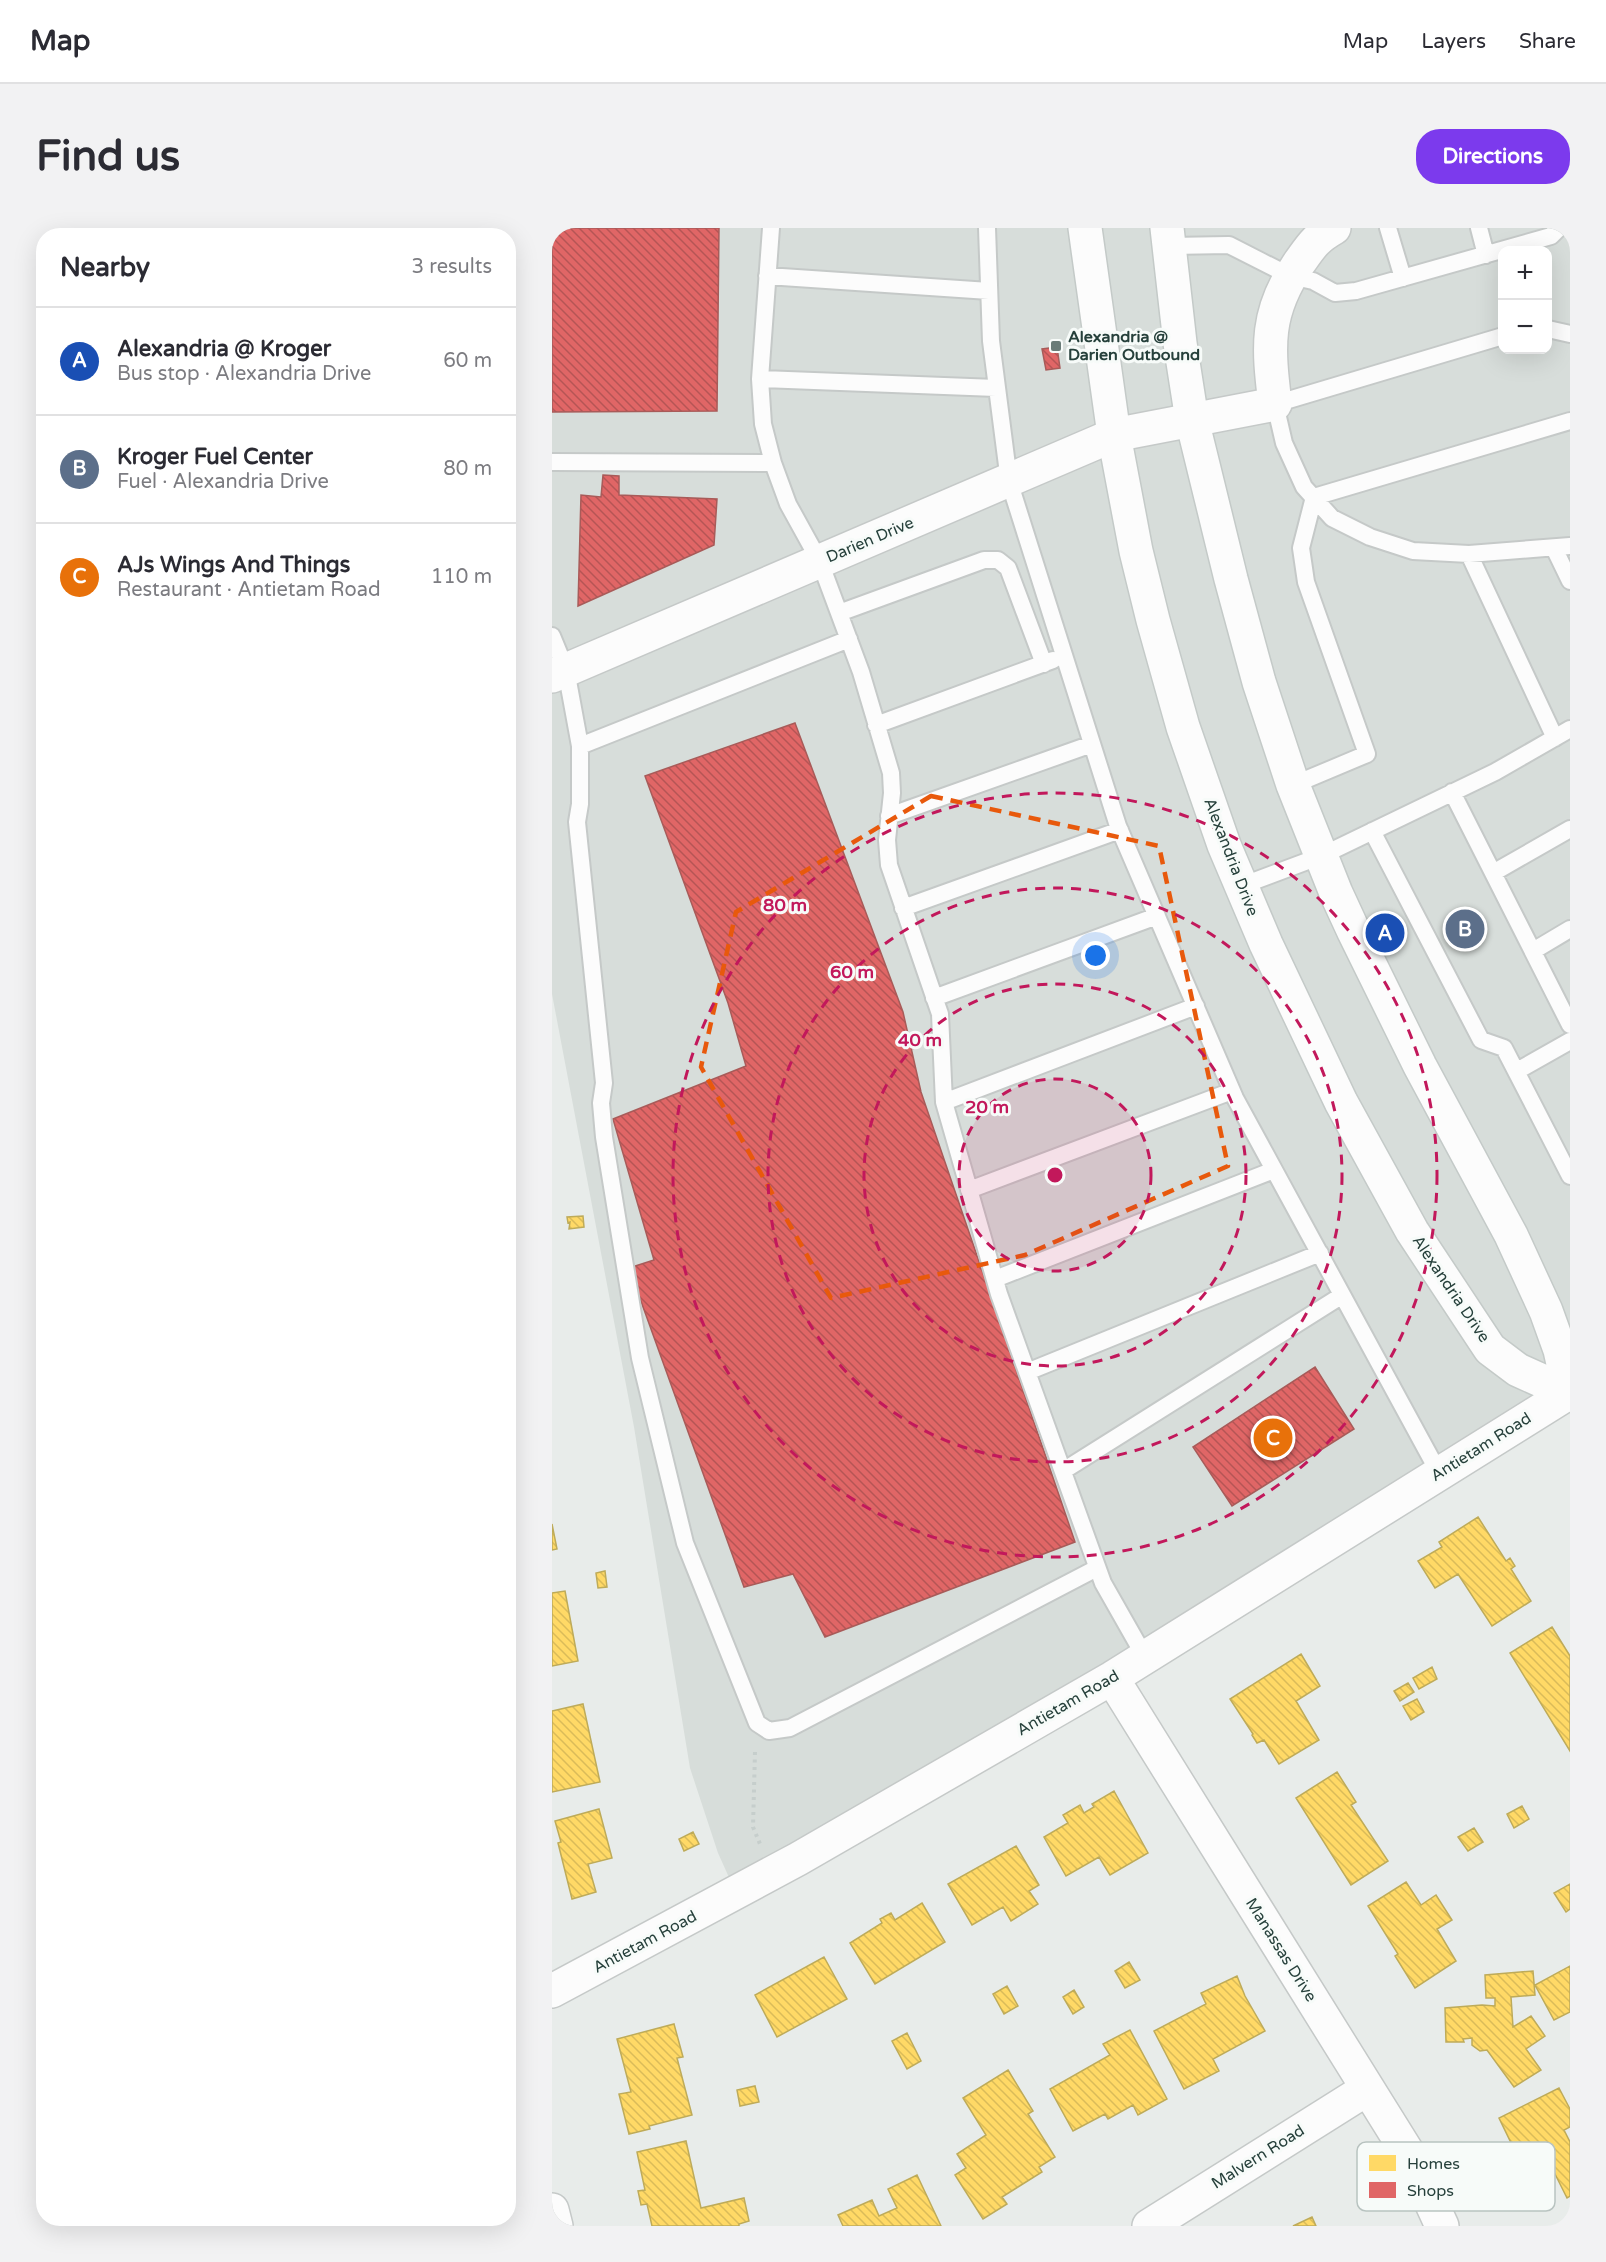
<!DOCTYPE html>
<meta charset="utf-8">
<style>
body{margin:0;font-family:"Varela Round",sans-serif;background:#f2f2f3;color:#2b2b33}
.controls{position:absolute;right:18px;top:18px;display:grid;overflow:hidden;border-radius:12px;box-shadow:0 6px 24px #0002}
.controls button{width:54px;height:54px;display:grid;place-items:center;padding:0;border:0;border-bottom:2px solid #e1e1e2;background:#fff;color:#2b2b33;font:30px sans-serif}
.you{position:absolute;left:544px;top:728px;width:21px;height:21px;margin:-15px;border:4px solid #fff;border-radius:50%;background:#1a73e8;box-shadow:0 0 0 9px #1a73e833}
.badge{display:grid;place-items:center;width:39px;height:39px;border-radius:50%;background:#7c3aed;color:#fff;font-size:20px;font-weight:700}
.pin{position:absolute;translate:-50% -50%;border:3px solid #fff;box-shadow:0 2px 6px #0006}
.list{margin:0;padding:0;list-style:none}
h2{display:flex;justify-content:space-between;align-items:center;height:78px;margin:0;padding:0 24px;font-size:26px}
h2 small{font-size:20px;font-weight:400;color:#7c7c81}
.list li{display:grid;grid-template-columns:39px 1fr auto;gap:18px;align-items:center;box-sizing:border-box;height:108px;padding:0 24px;border-top:2px solid #e1e1e2}
.list b{display:block;font-size:22px;white-space:nowrap}
.list p{margin:0;font-size:20px;white-space:nowrap;color:#7c7c81}
.list em{font-size:20px;font-style:normal;color:#7c7c81}
.map{position:relative;flex:none;width:1018px;height:1998px;overflow:hidden;border-radius:24px}
header{display:flex;align-items:center;gap:36px;box-sizing:border-box;height:84px;padding:0 30px;background:#fff;border-bottom:2px solid #e1e1e2}
header strong{font-size:28px}
nav{display:flex;gap:33px;margin-inline-start:auto;font-size:21px}
.intro{display:flex;align-items:center;justify-content:space-between;box-sizing:border-box;height:144px;padding:0 36px}
h1{margin:0;font-size:42px}
.button{padding:15px 27px;border-radius:24px;background:#7c3aed;color:#fff;font-size:21px;font-weight:700}
main{display:flex;gap:36px;padding:0 36px}
aside{flex:1;background:#fff;border-radius:24px;box-shadow:0 6px 24px #0002}
.map>svg:first-child{display:block}
</style>
<header>
<strong>Map</strong>
<nav><a>Map</a><a>Layers</a><a>Share</a></nav>
</header>
<div class="intro"><h1>Find us</h1><a class="button">Directions</a></div>
<main>
<aside>
<h2>Nearby<small>3 results</small></h2>
<ul class="list">
<li><span class="badge" style="background:#1a4fb4">A</span><div><b>Alexandria @ Kroger</b><p>Bus stop · Alexandria Drive</p></div><em>60 m</em></li>
<li><span class="badge" style="background:#5c6f8a">B</span><div><b>Kroger Fuel Center</b><p>Fuel · Alexandria Drive</p></div><em>80 m</em></li>
<li><span class="badge" style="background:#e8710a">C</span><div><b>AJs Wings And Things</b><p>Restaurant · Antietam Road</p></div><em>110 m</em></li>
</ul>
</aside>
<div class="map">
<svg width="1018" height="1998" viewBox="0 0 1018 1998">
<defs>
<pattern id="homes-back-hatch" width="6" height="6" patternUnits="userSpaceOnUse" patternTransform="scale(1.5)"><rect width="6" height="6" fill="#ffd966"/><path d="M-1 5l2 2M0 0l6 6M5-1l2 2" fill="none" stroke="#dabb59"/></pattern>
<pattern id="shops-back-hatch" width="6" height="6" patternUnits="userSpaceOnUse" patternTransform="scale(1.5)"><rect width="6" height="6" fill="#e06666"/><path d="M-1 5l2 2M0 0l6 6M5-1l2 2" fill="none" stroke="#b55555"/></pattern>
</defs>
<rect width="100%" height="100%" fill="#e8ecea"/>
<!-- built -->
<path fill="#d7ddda" fill-rule="evenodd" d="M0,0h1018v1164l-834,501 -18,-40 -28,-85 -56,-341 -82,-433zM951,22h45v100h-45z"/>
<!-- homes -->
<path fill="url(#homes-back-hatch)" stroke="#beab59" stroke-width="1.5" d="M31,988l1,11 -15,2 1,-7 -2,1 -1,-6z
M926,1289l28,44 4,-3 5,8 -4,3 20,32 -39,25 -34,-52 -23,14 -17,-27 24,-14 -3,-5z
M0,1296l5,25 -5,1z
M53,1343l2,16 -9,1 -2,-15z
M13,1363l13,70 -26,5v-73z
M1000,1399l18,29v95l-60,-98z
M749,1426l19,32 -24,15 23,39 -40,24 -15,-24 -7,3 -5,-8 1,-1 -23,-35z
M880,1439l5,12 -18,10 -6,-11z
M856,1455l6,9 -14,9 -6,-10z
M865,1471l7,13 -13,8 -8,-14z
M31,1476l17,78 -48,10v-81z
M785,1544l19,30 -5,3 37,56 -37,24 -55,-87z
M562,1563l34,62 -38,22 -11,-18 -33,19 -22,-39 24,-14 -5,-8 17,-10 4,8 10,-6 -2,-3z
M970,1578l7,13 -15,9 -7,-14z
M47,1581l13,49 -24,6 8,28 -24,7 -14,-56 3,-1 -6,-21z
M922,1600l9,14 -15,9 -10,-14z
M141,1604l6,12 -15,7 -5,-12z
M464,1618l23,39 -10,6 9,13 -27,17 -8,-14 -31,18 -24,-41z
M854,1654l15,23 15,-10 16,25 -15,9 19,32 -41,27 -20,-32 3,-2 -30,-48z
M1018,1656v25l-4,3 -12,-19z
M370,1675l23,39 -70,42 -25,-41 32,-20 -2,-4 11,-6 4,7z
M272,1729l23,42 -70,38 -22,-42z
M577,1734l11,18 -15,8 -10,-17z
M1018,1738v46l-16,8 -19,-35z
M981,1743l2,24 -24,2 2,30 18,-11 14,20 -19,13 15,21 -27,17 -27,-37 -7,1 -8,-6v-7l-9,1 1,3h-18l-1,-34 37,-3 13,1v-8h-9l-1,-23z
M685,1748l8,20 20,35 -52,28 6,12 -35,18 -30,-58 52,-27 -5,-11z
M455,1758l11,20 -14,8 -11,-20z
M522,1762l10,17 -11,7 -10,-17z
M122,1796l9,33 -6,1 15,57 -43,11 1,3 -21,5 -10,-40 12,-2 -14,-53z
M578,1802l37,69 -29,16 -5,-10 -25,14 -3,-5 -32,17 -23,-42 60,-34 -7,-11z
M355,1805l14,28 -14,8 -15,-28z
M456,1842l25,41 -5,3 27,43 -16,10 3,5 -40,25 5,7 -24,15 -28,-44 11,-7 -9,-14 29,-19 -23,-37z
M203,1858l4,16 -19,4 -3,-16z
M1007,1860l11,21v18l-6,3 6,12v54l-3,2 -14,-28 -23,12 -31,-64z
M134,1913l15,67 43,-10 5,23 -10,3v2h-87l-5,-22 -6,1 -3,-14 7,-1 -8,-38z
M365,1947l24,51h-98l-5,-11 34,-15 7,16 18,-8 -9,-19z
M760,1989l4,9h-23z"/>
<!-- shops -->
<path fill="url(#shops-back-hatch)" stroke="#a85b59" stroke-width="1.5" d="M0,0h167l-2,183 -165,1z
M505,119l3,21 -14,2 -4,-21z
M51,247l16,1v19l98,4 -3,46 -136,61 3,-111 20,2z
M243,495l108,289 18,80 154,450 -250,95 -32,-63 -49,13 -115,-319 25,-8 -41,-141 133,-53 -18,-63 -83,-227z
M832,688l5,12 -4,2 -6,-12z
M763,1139l39,62 -122,77 -39,-59z"/>
<g fill="none" stroke-linecap="round" stroke-linejoin="round">
<defs>
<path id="lane" d="M219,0l-11,151 3,45 10,39 15,41 32,58 41,110 30,101 1,20 -5,47 2,25 51,149 4,88 55,192 104,289 42,74
M435,0l4,113 18,140 109,345 117,272 204,375
M836,0l15,50
M927,0l7,27
M617,18l60,-1 61,31 23,5 22,12 21,-2 195,-55 8,-8
M215,48l222,15
M996,101l22,5
M951,108l-228,68 9,39 20,44 28,31 38,19 43,14 56,3 101,-8
M208,151l236,9
M0,234l221,1
M1002,320l16,33
M917,326l86,184
M287,385l145,-53h14l10,8 36,96
M0,408l14,34 14,76v58l-3,18 27,261 -3,20 3,34 36,221 45,185 72,180 12,8 21,-3 307,-160
M324,497l177,-65
M28,518l269,-107
M741,557l74,-31 -61,-172 -5,-34 13,-51 256,-76
M900,564l118,233
M337,588l203,-72
M820,603l109,209 23,8 66,128
M941,645l77,-44
M689,658l80,-30 174,-84 75,-43
M351,680l217,-78
M981,723l37,-22
M382,770l223,-82
M965,843l53,-30
M392,874l252,-96
M417,962l263,-99
M443,1051l279,-109
M475,1144l293,-119
M511,1243l278,-175"/>
<path id="street" d="M0,448l562,-241 161,-31c-7,-58 -10,-91 24,-141 13,-18 16,-24 35,-35
M560,1450l299,480 31,68
M0,1763l246,-132 314,-181 458,-286
M0,1982l4,16
M597,1998l218,-137"/>
<path id="secondary" d="M533,0l29,207 22,116 17,69 30,107 41,118 42,99 75,158 71,129 78,118 28,21 51,23
M615,0l13,115 12,77 39,159 28,103 34,103 43,108 18,39 66,134 91,169 35,76 14,39 10,45"/>
</defs>
<!-- lane casing -->
<use href="#lane" stroke="#c5c9c8" stroke-width="20"/>
<!-- street casing -->
<use href="#street" stroke="#c5c9c8" stroke-width="36"/>
<!-- secondary casing -->
<use href="#secondary" stroke="#c4cac8" stroke-width="36"/>
<!-- path -->
<path stroke="#c6cecc" stroke-width="4" stroke-dasharray="3 4.5" stroke-linecap="butt" d="M203,1524l-2,75 7,17"/>
<!-- lane -->
<use href="#lane" stroke="#fcfcfc" stroke-width="16"/>
<!-- street -->
<use href="#street" stroke="#fcfcfc" stroke-width="33"/>
<!-- secondary -->
<use href="#secondary" stroke="#fcfcfc" stroke-width="33"/>
</g>
<!-- marked area -->
<path fill="none" stroke="#e8590c" stroke-width="4.5" stroke-dasharray="12 8" stroke-linejoin="round" d="M379,568l228,50 69,320 -203,89 -194,43 -130,-231 35,-155z"/>
<!-- distance rings -->
<circle cx="503" cy="947" r="96" fill="#c2185b" fill-opacity=".12"/>
<g fill="none" stroke="#c2185b" stroke-width="3" stroke-dasharray="10 8">
<circle cx="503" cy="947" r="96"/>
<circle cx="503" cy="947" r="191"/>
<circle cx="503" cy="947" r="287"/>
<circle cx="503" cy="947" r="382"/>
</g>
<!-- markers -->
<rect fill="#6a7c78" stroke="#f7fbf9" stroke-width="2" x="498" y="112" width="12" height="12" rx="3"/>
<g text-anchor="middle" dominant-baseline="central" stroke-width="6" stroke-linejoin="round" paint-order="stroke">
<!-- poi labels -->
<g font-size="16" font-weight="bold" fill="#26403b" stroke="#f7fbf9" text-anchor="start">
<text x="516" y="109">Alexandria @<tspan x="516" dy="18">Darien Outbound</tspan></text>
</g>
<!-- street labels -->
<g font-size="16" fill="#26403b" stroke="#f7fbf9">
<text transform="translate(318 312) rotate(-23)">Darien Drive</text>
<text transform="translate(679 629) rotate(69)">Alexandria Drive</text>
<text transform="translate(899 1061) rotate(56)">Alexandria Drive</text>
<text transform="translate(929 1219) rotate(-32)">Antietam Road</text>
<text transform="translate(516 1475) rotate(-30)">Antietam Road</text>
<text transform="translate(93 1714) rotate(-28)">Antietam Road</text>
<text transform="translate(729 1722) rotate(58)">Manassas Drive</text>
<text transform="translate(706 1929) rotate(-32)">Malvern Road</text>
</g>
</g>
<!-- legend -->
<rect x="805" y="1914" width="198" height="69" rx="9" fill="#f7fbf9" stroke="#b8c3c0" stroke-width="1.5"/>
<rect x="817" y="1927" width="27" height="16" fill="#ffd966"/>
<rect x="817" y="1954" width="27" height="16" fill="#e06666"/>
<g font-size="16" fill="#26403b">
<text x="855" y="1941">Homes</text>
<text x="855" y="1968">Shops</text>
</g>
<circle cx="503" cy="947" r="9" fill="#c2185b" stroke="#f7fbf9" stroke-width="3"/>
<g font-size="18" text-anchor="middle" font-weight="bold" fill="#c2185b" stroke="#f7fbf9" stroke-width="6" stroke-linejoin="round" paint-order="stroke">
<text x="233" y="683">80 m</text>
<text x="300" y="750">60 m</text>
<text x="368" y="818">40 m</text>
<text x="435" y="885">20 m</text>
</g>
</svg>
<div class="controls">
<button>+</button>
<button>−</button>
</div>
<div class="you"></div>
<div class="pin badge" style="left:833px;top:705px;background:#1a4fb4">A</div>
<div class="pin badge" style="left:913px;top:701px;background:#5c6f8a">B</div>
<div class="pin badge" style="left:721px;top:1210px;background:#e8710a">C</div>
</div>
</main>
